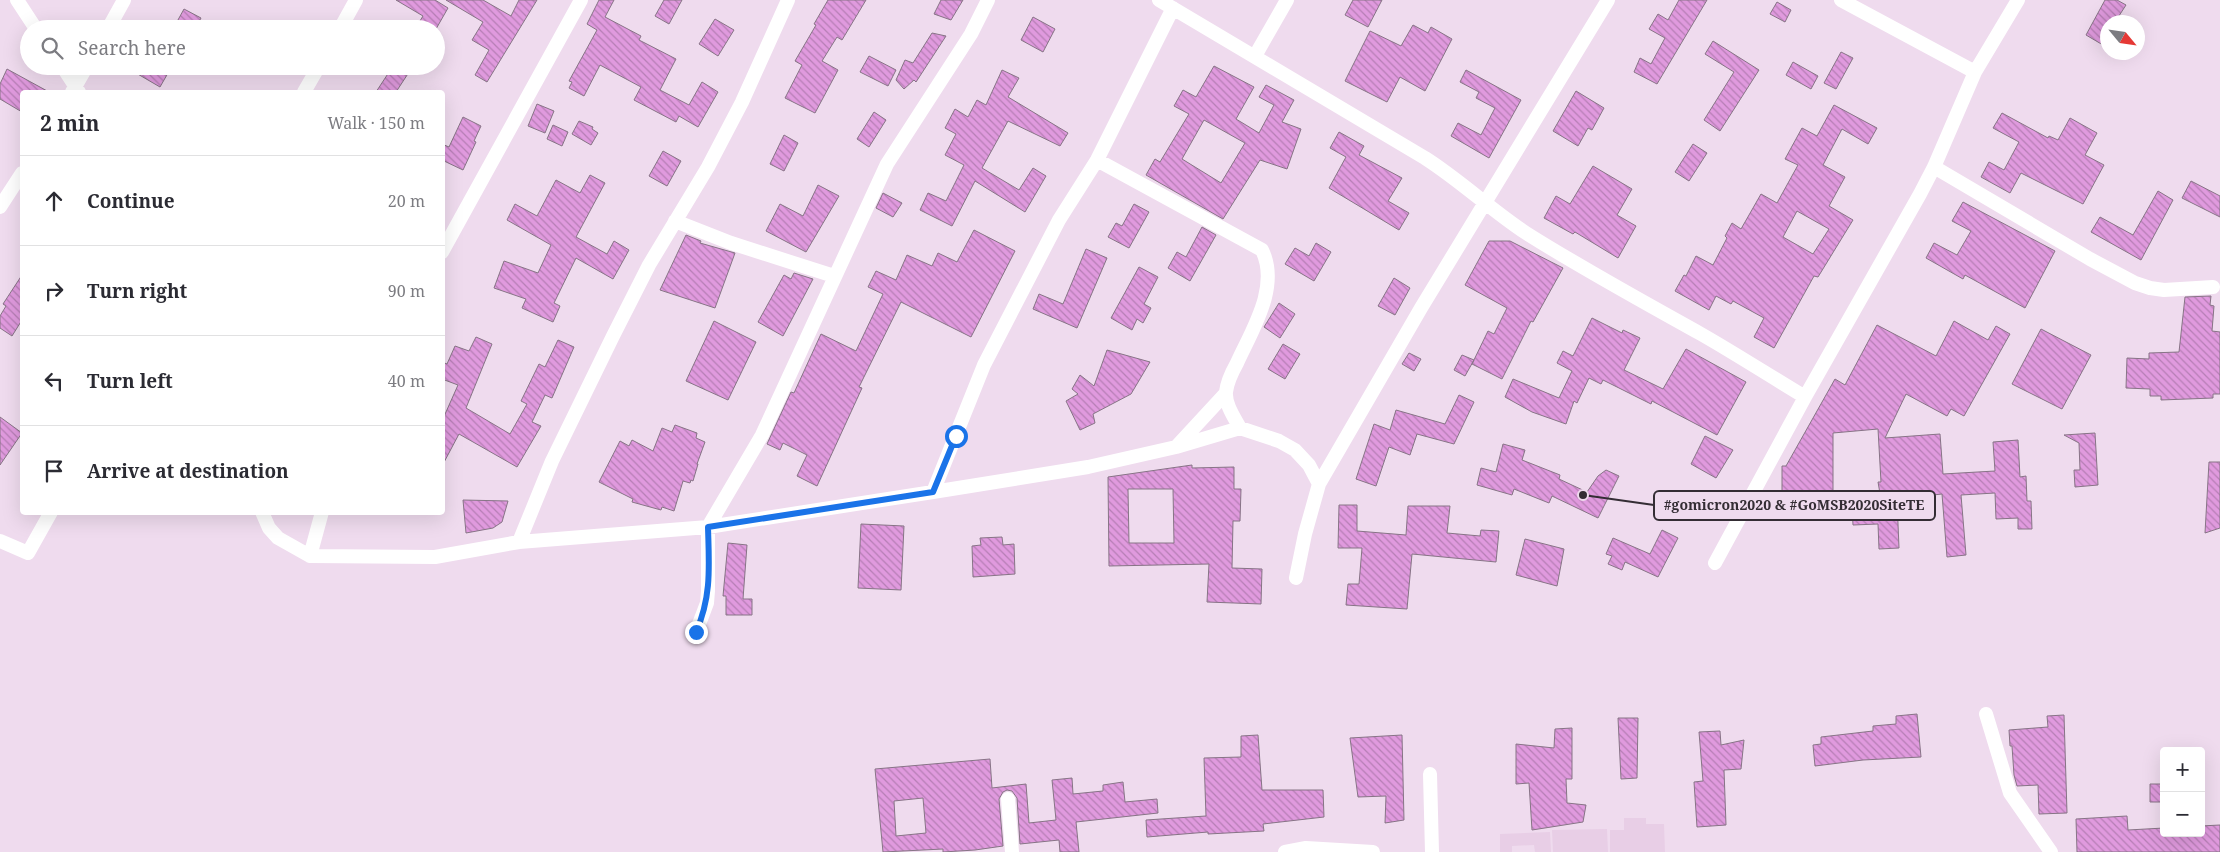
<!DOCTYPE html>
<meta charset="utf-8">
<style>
body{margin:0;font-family:"Noto Serif",serif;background:#f7f7f7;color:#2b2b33}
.controls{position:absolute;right:15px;bottom:15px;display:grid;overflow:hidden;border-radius:5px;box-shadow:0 5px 20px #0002}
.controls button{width:45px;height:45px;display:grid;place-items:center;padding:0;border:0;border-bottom:1px solid #e1e1e2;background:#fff;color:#2b2b33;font:25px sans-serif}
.compass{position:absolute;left:2100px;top:15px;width:45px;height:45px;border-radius:50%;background:#fff;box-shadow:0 5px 20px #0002;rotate:119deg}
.stop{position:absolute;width:15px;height:15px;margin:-11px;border:4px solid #1a73e8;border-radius:50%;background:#fff}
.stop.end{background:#1a73e8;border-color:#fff;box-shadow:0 1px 5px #0008}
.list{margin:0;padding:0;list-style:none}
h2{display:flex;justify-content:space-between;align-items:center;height:65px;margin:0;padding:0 20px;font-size:21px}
h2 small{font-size:16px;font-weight:400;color:#7c7c81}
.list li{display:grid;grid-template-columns:32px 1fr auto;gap:15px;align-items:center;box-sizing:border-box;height:90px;padding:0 20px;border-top:1px solid #e1e1e2}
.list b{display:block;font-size:19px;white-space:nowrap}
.list em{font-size:16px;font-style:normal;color:#7c7c81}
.icon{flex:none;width:28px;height:28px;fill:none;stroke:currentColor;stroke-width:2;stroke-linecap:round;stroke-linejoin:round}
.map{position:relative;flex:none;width:2220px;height:852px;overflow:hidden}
.search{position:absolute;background:#fff;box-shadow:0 5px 20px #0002;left:20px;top:20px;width:425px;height:55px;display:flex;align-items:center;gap:12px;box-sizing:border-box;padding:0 18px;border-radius:28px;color:#7c7c81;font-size:19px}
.panel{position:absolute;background:#fff;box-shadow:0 5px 20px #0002;left:20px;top:90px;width:425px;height:425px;border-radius:5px}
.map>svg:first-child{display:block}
</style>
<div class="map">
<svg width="2220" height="852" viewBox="0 0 2220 852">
<defs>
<pattern id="building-back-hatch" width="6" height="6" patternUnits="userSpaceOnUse" patternTransform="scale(1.25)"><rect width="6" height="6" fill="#e09ade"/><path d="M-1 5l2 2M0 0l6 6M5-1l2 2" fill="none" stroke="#b67eb5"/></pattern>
</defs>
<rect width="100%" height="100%" fill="#efdbee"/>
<!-- built -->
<path fill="#e8cee6" d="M1624,818h22v6h18l1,28h-55v-22h14z
M1607,829l1,23h-55l-1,-22z
M1550,832l1,20h-16l-1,-7 -22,1v6h-12v-18z"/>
<!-- building -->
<path fill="url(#building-back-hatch)" stroke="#877486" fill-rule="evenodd" d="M396,0h39l13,8 -12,21h-21l8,-13z
M446,0h37l28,16 8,-16h18l-50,82 -12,-7 14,-25 -17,-10 11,-18z
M599,0h15l-9,17 36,19 -2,4 37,19 -16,31 29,15 13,-23 16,10 -20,35 -19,-11 -3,6 -42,-22 7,-13 -41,-22 -16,31 -15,-8 3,-6 -3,-1 28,-51 -10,-6z
M664,0h18l-13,24 -14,-8z
M828,0h38l-24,40 -5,-3 -15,24 16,9 -23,43 -30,-15 17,-33 -7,-4 21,-36 -2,-1z
M941,0h22l-12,20 -17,-6z
M1353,0h29l-14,27 -23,-12z
M1679,0h28l-50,84 -23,-12 6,-14 11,6 14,-26 -16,-9 9,-15 10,6z
M2105,0h12l9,5 -11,17h-7v15l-5,8 -17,-10z
M1777,2l14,8 -6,12 -15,-8z
M184,9l17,9 -6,11h-22z
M1033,17l22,12 -12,23 -22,-12z
M715,19l19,11 -16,26 -19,-12z
M1413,25l15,8 3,-6 21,12 -27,52 -25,-14 -13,25 -42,-21 25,-50 31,15z
M932,33l14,3 -30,46 -2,-2 -10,9 -8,-9 9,-20 8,3z
M1713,41l46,29 -39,61 -16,-11 30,-48 -29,-18z
M1841,52l12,6 -17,31 -12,-6z
M869,56l27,14 -8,16 -28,-14z
M1793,62l25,14 -7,13 -25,-14z
M124,66h48l-12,21z
M393,66h20l-17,26h-20z
M1214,66l40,21 -18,32 23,14 15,-28 -15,-8 7,-12 28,15 -12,22 19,7 -14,40 -27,-9 -37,59 -77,-44 9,-16 5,3 29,-48 -15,-8 9,-16 13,7zM1204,120l41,23 -24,40 -39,-24z
M7,69l42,23h-27v20l-22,-13v-15z
M1002,70l17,8 -11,19 60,36 -8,13 -52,-25 -26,47 37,22 14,-22 13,8 -21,36 -50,-31 -23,45 -32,-16 8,-17 18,8 18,-36 -19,-10 11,-21 -11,-6 10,-19 13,8 9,-17 9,5z
M1466,70l55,30 -32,58 -38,-22 7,-13 23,12 14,-27 -19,-10 3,-6 -19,-10z
M1576,91l28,17 -12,22 -4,-2 -10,18 -25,-15z
M537,104l17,7 -9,22 -17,-7z
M1834,105l43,23 -9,16 -26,-15 -19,36 22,12 -16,29 24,14 -35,57 -4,-1 -40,72 -20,-11 10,-19 -31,-17 -2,3 -15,-8 -7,14 -34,-19 9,-16 2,1 10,-20 17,9 14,-27 -2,-2 7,-13 9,6 20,-35 16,9 21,-38 -13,-6 17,-31 15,8zM1797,211l32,18 -16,25 -30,-17z
M874,112l12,8 -17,27 -12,-8z
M2002,113l46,25 1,-2 9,4 12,-22 27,15 -12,22 19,10 -21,39 -62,-31 -11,20 -29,-16 8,-15 15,8 15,-28 -26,-14z
M463,117l18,9 -7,15 2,1 -13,28 -21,-10v-16l7,3z
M579,121l14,6 -1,2 6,4 -7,12 -19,-11z
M553,125l15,7 -6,14 -15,-7z
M1339,132l25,14 -5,9 43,23 -14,23 21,12 -10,17 -70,-42 17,-31 -16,-9z
M784,135l14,8 -14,28 -14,-7z
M1693,144l14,9 -18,28 -14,-9z
M663,151l18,10 -14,25 -18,-10z
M1593,166l39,23 -15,26 19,11 -18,32 -43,-26 -2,2 -29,-16 12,-22 14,8z
M590,175l15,8 -29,54 31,17 7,-13 15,9 -16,29 -37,-21 -22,45 6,3 -7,16 -31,-14 4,-9 -32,-11 10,-27 34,12 13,-28 -44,-25 8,-16 22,12 19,-36 24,13z
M2191,181l29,15v21l-38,-19z
M818,185l21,11 -33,56 -40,-21 14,-27 23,12z
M2158,191l15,9 -32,60 -50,-28 9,-15 33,18z
M883,193l19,10 -9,14 -17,-9z
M1963,202l92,49 -30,57 -60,-33 -2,4 -37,-21 8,-15 23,12 14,-24 -19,-10z
M1134,204l15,8 -20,36 -21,-11 8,-14 6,3z
M1202,227l14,8 -26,46 -22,-13 9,-16 9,5z
M974,230l41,21 -44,86 -70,-35 -42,85 3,1 -45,98 -20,-10 10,-21 -24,-12 -3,7 -13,-6 24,-52 3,1 27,-59 35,17 27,-57 -15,-7 8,-16 20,9 11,-25 25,11 6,-13 19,9z
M686,235l15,6 -1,2 35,10 -20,55 -55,-18z
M1489,241h21l53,27 -30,54 -2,-1 -29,58 -30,-15 16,-33 6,3 13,-26 -42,-23z
M1316,243l15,9 -17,29 -29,-17 10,-16 14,8z
M1086,249l21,9 -30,70 -44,-19 6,-15 24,10z
M1139,267l19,10 -14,27 7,4 -8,15 -6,-4 -5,11 -21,-12z
M794,273l19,6 -30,57 -25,-14 26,-47 7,4z
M22,275v45l-10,16 -12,-8v-12l6,-10 -3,-2z
M1394,278l16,10 -15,27 -17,-9z
M2211,296l-1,9 4,1 -2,25 8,1v62h-7v4l-52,2v-4h-11v-7l-24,-1 1,-30 22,1v-6l30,-1 6,-55z
M1279,303l16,11 -15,24 -16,-11z
M1592,318l30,15 1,-3 17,8 -16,32 39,19 23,-40 60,33 -29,53 -65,-34 -1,3 -48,-24 -2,4 -12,-6 -12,25 -3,-2 -8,23 -34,-12 -27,-15 8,-18 46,19 13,-27 -15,-8 6,-12 10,5z
M714,321l42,21 -28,58 -42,-19z
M1954,321l34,19 8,-14 14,8 -46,82 -13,-7 -4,7 -41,-22 -21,44 55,-4 3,40 52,-3 -2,-29 25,-2 2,37 6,-1 1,25h4l1,28h-14v-11l-22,1 -1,-26 -34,2 5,60 -19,2 -5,-63 -45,5 2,49 -20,1 -1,-25 -25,1 -1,-19 30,-1 -4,-23h3l-3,-53 -45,4v65h-51v-32h4l49,-87 10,6 32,-60 59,31z
M2041,329l50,26 -29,54 -50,-25z
M476,337l16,7 -26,64 44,26 17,-30 -6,-3 18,-37 6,3 13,-27 16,7 -22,51 -7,-3 -13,27 9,4 -24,41 -58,-33 -17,32v-45l16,-36 -16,-6v-17l5,2 8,-18 14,5z
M1283,344l17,10 -15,25 -17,-10z
M1107,350l43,12 -19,32 -38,20 2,9 -15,7 -14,-29 12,-7 -6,-5 8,-14 14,11z
M1409,353l12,6 -7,12 -12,-7z
M1462,355l12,5 -9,16 -11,-6z
M1459,395l15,7 -20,42 -37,-10 -7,21 -21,-8 -13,39 -20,-7 18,-55 16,6 6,-20 49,14z
M0,417l22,16 -22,32z
M675,425l22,8 -1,5 9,4 -8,22h1l-5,17 -2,-1 -1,3 -7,-2 -9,30 -12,-4 -1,3 -29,-8 1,-3 -34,-17 21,-41 9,5 3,-6 21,11 9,-23 10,4z
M2095,433l3,52 -23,2 -1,-17h6l-1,-27 -15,-8z
M1705,436l28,14 -17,28 -25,-14z
M1503,444l22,6 -3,10 38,15 -1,4 28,13 11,-16 8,-6 13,6 -21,42 -46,-22 -3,7 -35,-14 -2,6 -35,-10 4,-17 15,4z
M2209,462h11v66l-15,5z
M1192,465v3l42,-1v22h7l-1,32h-7l-1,47 30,1 -1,35 -54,-2 2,-38 -100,2 -1,-89zM1128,489h45l1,54h-45z
M463,500l45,1 -6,21 -9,6 -27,5z
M1339,505h18v26l49,4 2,-29h42l-3,27 33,3 1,-6 18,1 -3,31 -84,-8 -5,55 -61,-4 2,-21h11l3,-36h-24z
M861,524l43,2 -3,64 -43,-2z
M1662,530l16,8 -20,39 -33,-15 -3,8 -14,-6 4,-8 -6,-2 7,-16 37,16z
M1002,537l1,8 11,-1 1,30 -42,3 -1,-31 9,-1 -1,-7z
M1525,539l39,10 -7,37 -41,-11z
M728,543l19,2 -4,54h9v16h-26v-19h-3z
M1917,714l4,43 -58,3 -48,6 -2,-21 8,-1v-7l52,-6v-5l23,-2v-8z
M2064,715l3,98 -28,1 -1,-29 -21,1 -3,-11 -2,-29h-2l-1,-16 39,-3 -1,-11z
M1618,718h20l-1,60 -16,1z
M1572,728v51h-6l1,24 19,2 -3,17 -51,8 -3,-47 -13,1v-40l38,4 1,-19z
M1720,731l1,14 23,-5 -3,29 -17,1 2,55 -29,2 -3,-45 9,-1 -4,-49z
M1258,735l4,55h61l1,27 -61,7 1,7 -56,3v-2l-61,5 -1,-17 60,-4 -2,-58 37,-1v-21z
M1402,735l2,85 -19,3 1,-27 -28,1 -8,-59z
M990,759l2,29 34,-4 3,39 27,-3 -4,-40 20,-2 1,16 30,-3v-6l20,-3 2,20 32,-3 1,14 -82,9 3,30h-19l-1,-12 -39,4 -3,-46 -5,-7 -5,-1 -4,2 -4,7 4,47 -28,4 -32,2v-3l-60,3 -8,-83zM923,798l3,35 -30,3 -2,-35z
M2150,784h14v18h-14z
M2127,816l1,14 36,-2v5h37v-7l19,-1v27h-143l-1,-33z"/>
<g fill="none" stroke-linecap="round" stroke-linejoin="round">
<!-- street -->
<path stroke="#fff" stroke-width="14" d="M17,0l19,29
M1159,0l266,158c36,23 66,52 101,75 57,36 116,68 175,101 35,20 69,42 104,63
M1841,0l134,72
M108,29l16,-29
M340,29l16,-29
M1255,56l32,-56
M62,66l17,26
M72,92l15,-26
M304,92l15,-26
M1097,160l165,90c18,37 -10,80 -25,113 -5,9 -10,19 -11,29 -1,12 8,25 14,36
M1934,167l156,92 45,24 15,5 14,2 49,-3
M0,207l22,-34
M675,221l56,22 103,33
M442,252l139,-252
M1177,446l49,-53
M933,492l51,-127 75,-145 38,-60 76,-152
M262,512l7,16 9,10 32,18 125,1 84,-15 189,-15 225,-35 155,-25 88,-20 64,-19 39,13 16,9 14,15 10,19
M0,541l28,12 23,-41
M519,542l33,-81 61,-125 36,-71 59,-98 34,-65 46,-102
M310,556l12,-44
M1715,563l90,-166 115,-203 14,-27 41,-95 43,-72
M1296,578l9,-44 14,-50 102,-176 187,-308
M696,632l11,-29 1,-12v-64l54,-92 125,-271 84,-130 17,-34
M1986,714l24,79 41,59
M1430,774l2,78
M1008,799l4,53
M1285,852l21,-4 67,4"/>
</g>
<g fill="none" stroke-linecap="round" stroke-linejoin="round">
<!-- route -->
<path stroke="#1a73e8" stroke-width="6" d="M696,632c16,-36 13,-67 12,-105l225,-35 23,-56"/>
</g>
<!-- callouts -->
<path fill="none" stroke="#342d34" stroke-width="2" d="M1583 495L1654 505"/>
<circle fill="#342d34" stroke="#efdbee" stroke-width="2" cx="1583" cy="495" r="5"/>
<rect fill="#efdbee" stroke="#342d34" stroke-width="2" x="1654" y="491" width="281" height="29" rx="5"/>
<g font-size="14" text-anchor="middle" font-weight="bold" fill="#342d34">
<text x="1794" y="510">#gomicron2020 &amp; #GoMSB2020SiteTE</text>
</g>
</svg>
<div class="controls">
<button>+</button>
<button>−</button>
</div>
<svg class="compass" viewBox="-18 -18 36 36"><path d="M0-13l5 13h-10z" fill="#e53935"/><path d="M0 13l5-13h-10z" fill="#7c7c81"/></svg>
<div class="stop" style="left:956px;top:436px"></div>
<div class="stop end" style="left:696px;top:632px"></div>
<div class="search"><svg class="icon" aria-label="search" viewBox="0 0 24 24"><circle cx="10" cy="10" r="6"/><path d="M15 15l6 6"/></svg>Search here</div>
<section class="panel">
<h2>2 min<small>Walk · 150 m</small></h2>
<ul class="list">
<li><svg class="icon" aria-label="ahead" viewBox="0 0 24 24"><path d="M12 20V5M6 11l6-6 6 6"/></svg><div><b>Continue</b></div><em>20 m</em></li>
<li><svg class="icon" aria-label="right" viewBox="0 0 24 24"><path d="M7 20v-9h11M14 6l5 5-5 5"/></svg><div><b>Turn right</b></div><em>90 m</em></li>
<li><svg class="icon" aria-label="left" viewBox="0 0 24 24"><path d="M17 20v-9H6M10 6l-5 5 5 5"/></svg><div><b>Turn left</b></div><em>40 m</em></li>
<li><svg class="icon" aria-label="arrive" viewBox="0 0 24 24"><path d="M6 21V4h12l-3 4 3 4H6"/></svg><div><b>Arrive at destination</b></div></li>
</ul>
</section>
</div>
